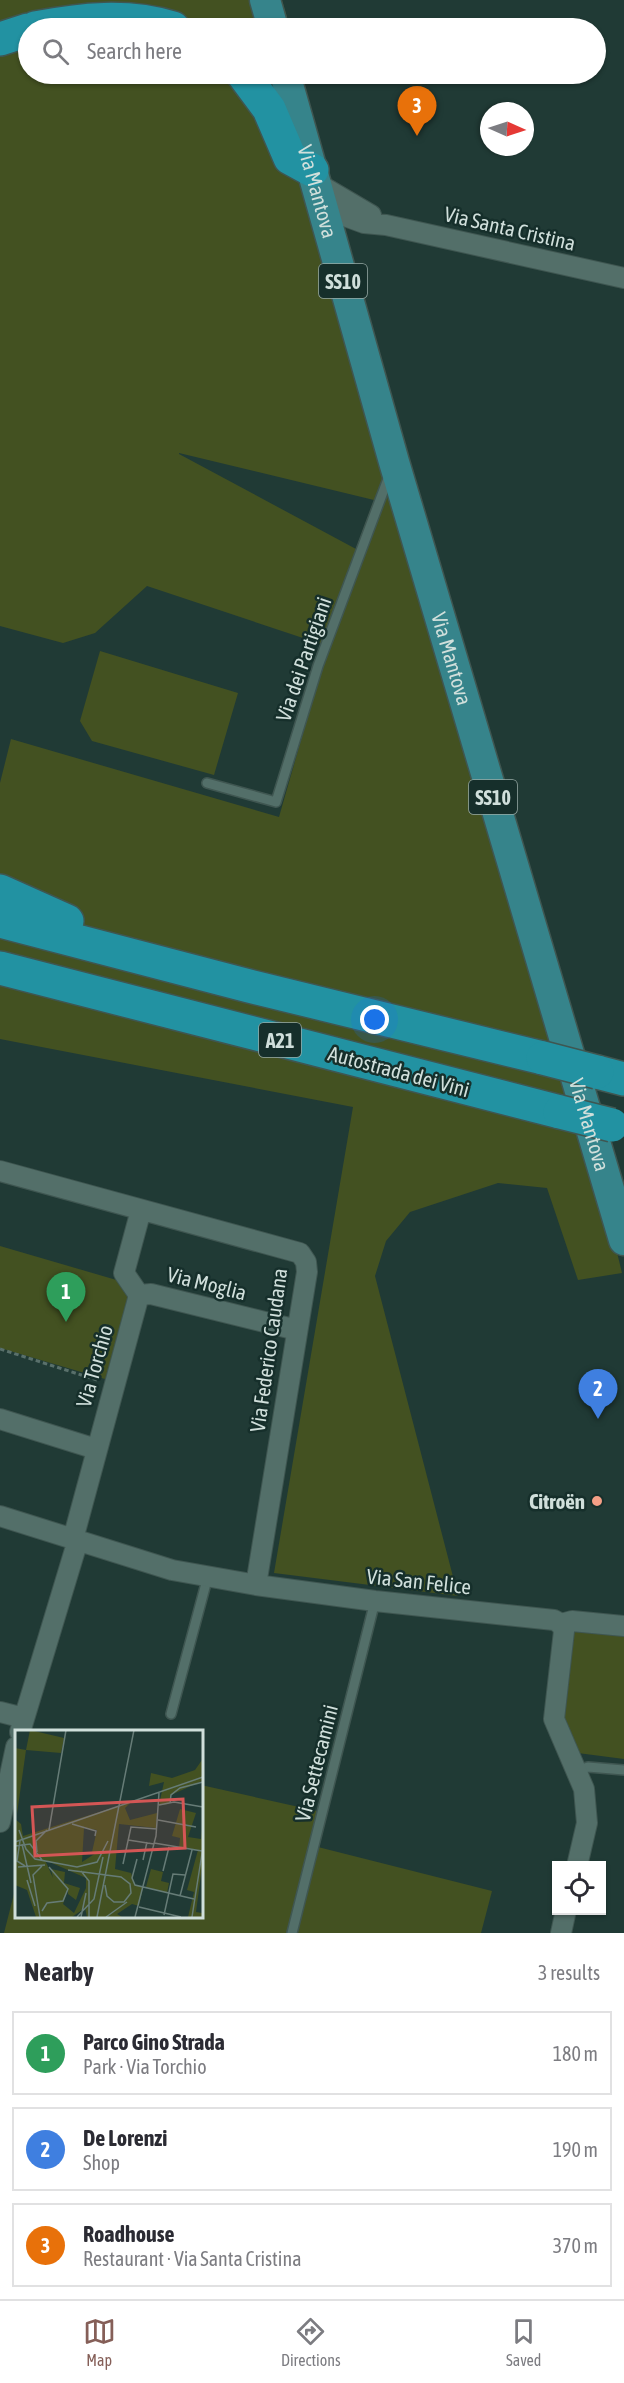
<!DOCTYPE html>
<meta charset="utf-8">
<style>
body{margin:0;font-family:"Asap Condensed",sans-serif;background:#f7f7f7;color:#2b2b33}
.controls{position:absolute;right:18px;bottom:18px;display:grid;overflow:hidden;border-radius:0px;box-shadow:0 2px 4px #0004}
.controls button{width:54px;height:54px;display:grid;place-items:center;padding:0;border:0;border-bottom:2px solid #e1e1e2;background:#fff;color:#2b2b33;font:30px sans-serif}
.compass{position:absolute;left:480px;top:102px;width:54px;height:54px;border-radius:50%;background:#fff;box-shadow:0 2px 4px #0004;rotate:93deg}
.you{position:absolute;left:375px;top:1020px;width:21px;height:21px;margin:-15px;border:4px solid #fff;border-radius:50%;background:#1a73e8;box-shadow:0 0 0 9px #1a73e833}
.badge{display:grid;place-items:center;width:39px;height:39px;border-radius:50%;background:#855f58;color:#fff;font-size:20px;font-weight:700}
.pin{position:absolute;translate:-50% -50px;filter:drop-shadow(0 2px 3px #0008)}
.pin::after{content:'';position:absolute;top:32px;width:21px;height:18px;background:inherit;clip-path:polygon(0 0,100% 0,50% 100%)}
.list{margin:0;padding:0;list-style:none}
h2{display:flex;justify-content:space-between;align-items:center;height:78px;margin:0;padding:0 24px;font-size:26px}
h2 small{font-size:20px;font-weight:400;color:#7c7c81}
.list li{display:grid;grid-template-columns:39px 1fr auto;gap:18px;align-items:center;box-sizing:border-box;height:84px;margin:0 12px 12px;padding:0 12px;border:2px solid #e1e1e2;border-radius:0px}
.list b{display:block;font-size:22px;white-space:nowrap}
.list p{margin:0;font-size:20px;white-space:nowrap;color:#7c7c81}
.list em{font-size:20px;font-style:normal;color:#7c7c81}
.icon{flex:none;width:33px;height:33px;fill:none;stroke:currentColor;stroke-width:2;stroke-linecap:round;stroke-linejoin:round}
.map{position:relative;flex:none;width:624px;height:1933px;overflow:hidden}
.search{position:absolute;background:#fff;box-shadow:0 2px 4px #0004;left:18px;right:18px;top:18px;height:66px;display:flex;align-items:center;gap:15px;box-sizing:border-box;padding:0 21px;border-radius:33px;color:#7c7c81;font-size:22px}
.sheet{height:366px;background:#fff}
nav{display:flex;justify-content:space-around;align-items:center;box-sizing:border-box;height:84px;border-top:2px solid #e1e1e2;background:#fff;font-size:16px;color:#7c7c81}
nav a{display:grid;justify-items:center;gap:3px}
nav .on{color:#855f58}
.map>svg:first-child{display:block}
</style>
<div class="map">
<svg width="624" height="1933" viewBox="0 0 624 1933">
<rect width="100%" height="100%" fill="#203a35"/>
<!-- green -->
<path fill="#435121" fill-rule="evenodd" d="M0,0h282l8,28h-262v46h273l35,138 256,937 30,124 -44,7 -31,-92 -49,-5 -88,29 -24,29 -11,35 83,320 -184,-23 79,-466 -353,-68v-256l11,-44 268,78 28,-98 14,-75 -174,-58 -52,47 -32,10 -63,-17zM179,453l195,47 -18,49 -177,-95z
M100,651l138,42 -24,82 -122,-34 -12,-20z
M0,1246l137,40 -22,96 -115,-34z
M568,1623l56,3v133l-54,-7 -14,-35z
M201,1785l116,26 -7,34 182,46 -11,42h-477l12,-47v30h185z"/>
<g fill="none" stroke-linecap="round" stroke-linejoin="round">
<defs>
<path id="lane" d="M207,783l69,19 42,-136 71,-190
M171,1714l37,-138
M576,1771l12,-4 36,3
M292,1933l83,-332"/>
<path id="street" d="M315,182l56,33
M323,208l41,15 22,2 238,53
M0,1171l300,82 6,9 1,10 -51,313
M139,1295l12,-1 146,36
M139,1295l-15,-22 17,-63
M0,1419l96,30
M0,1516l172,54 84,15 119,16 179,19 7,4 11,-3 52,5
M73,1539l66,-244
M561,1624l3,7 -10,88 30,70 3,34 -10,43
M0,1712l24,6
M20,1732l58,-192
M0,1822l16,-75
M561,1933l5,-23"/>
<g id="primary">
<path d="M265,0l8,28"/>
<path id="s1" d="M285,74l109,388 230,778"/>
</g>
<path id="highway" d="M35,28c46,-9 93,-14 138,0
M0,39l28,-9
M243,74l26,35 21,49 22,12
M0,891l67,30
M0,921l249,65 294,72
M0,968l560,144
M597,1072l27,7"/>
</defs>
<!-- lane casing -->
<use href="#lane" stroke="#3f5651" stroke-width="12"/>
<!-- street casing -->
<use href="#street" stroke="#3f5651" stroke-width="22"/>
<!-- primary casing -->
<use href="#primary" stroke="#3f5651" stroke-width="33"/>
<!-- highway casing -->
<use href="#highway" stroke="#3f5651" stroke-width="36"/>
<!-- path -->
<path stroke="#59706b" stroke-width="3" stroke-dasharray="4.5 3" stroke-linecap="butt" d="M0,1349l97,31"/>
<!-- lane -->
<use href="#lane" stroke="#536f69" stroke-width="9"/>
<!-- street -->
<use href="#street" stroke="#536f69" stroke-width="20"/>
<!-- primary -->
<use href="#primary" stroke="#36848b" stroke-width="30"/>
<!-- highway -->
<use href="#highway" stroke="#2292a2" stroke-width="33"/>
<defs>
<path id="highway-bridge" d="M543,1058l54,14
M560,1112l52,13"/>
</defs>
<!-- highway-bridge casing -->
<use href="#highway-bridge" stroke="#3f5651" stroke-width="36" stroke-linecap="butt"/>
<!-- highway-bridge -->
<use href="#highway-bridge" stroke="#2292a2" stroke-width="33"/>
</g>
<!-- markers -->
<circle fill="#f49f86" stroke="#162f2b" stroke-width="2" cx="597" cy="1501" r="6"/>
<g text-anchor="middle" dominant-baseline="central" stroke-width="5" stroke-linejoin="round" paint-order="stroke">
<!-- shield labels -->
<g fill="#162f2b" stroke="#98aaa6" stroke-width="1.5">
<rect x="319" y="264" width="48" height="34" rx="4.5"/>
<rect x="469" y="780" width="48" height="34" rx="4.5"/>
<rect x="259" y="1023" width="42" height="34" rx="4.5"/>
</g>
<g font-size="20" font-weight="bold" fill="#d0dfdb">
<text x="343" y="281">SS10</text>
<text x="493" y="797">SS10</text>
<text x="280" y="1040">A21</text>
</g>
<!-- street labels -->
<g font-size="21" fill="#d0dfdb" stroke="#162f2b">
<text stroke="none"><textPath href="#s1" startOffset="122">Via Mantova</textPath></text>
<text transform="translate(510 228) rotate(13)">Via Santa Cristina</text>
<text stroke="none"><textPath href="#s1" startOffset="608">Via Mantova</textPath></text>
<text transform="translate(303 659) rotate(-71)">Via dei Partigiani</text>
<text transform="translate(399 1071) rotate(15)">Autostrada dei Vini</text>
<text stroke="none"><textPath href="#s1" startOffset="1094">Via Mantova</textPath></text>
<text transform="translate(207 1283) rotate(14)">Via Moglia</text>
<text transform="translate(268 1350) rotate(-82)">Via Federico Caudana</text>
<text transform="translate(94 1366) rotate(-74)">Via Torchio</text>
<text transform="translate(419 1581) rotate(6)">Via San Felice</text>
<text transform="translate(316 1763) rotate(-76)">Via Settecamini</text>
</g>
<!-- poi labels -->
<g font-size="21" font-weight="bold" fill="#d0dfdb" stroke="#162f2b" text-anchor="end">
<text x="585" y="1501">Citroën</text>
</g>
</g>
<!-- overview -->
<g transform="translate(15 1730)">
<rect width="188" height="188" fill="#203a35"/>
<path d="M15,0l34,8 -3,15 -35,-3 -9,64 -2,-66 11,2zM187,30v21l-31,14 -2,9 -10,1 5,-23 -15,4 2,-13 21,5 23,-8zM116,72l-6,6 5,12 27,-7 -1,15 -37,-4 -4,45 16,4 4,12 8,2 -4,19 -7,-2 -15,10 5,3h-35l-2,-9 -13,9h-36l-9,-27 -12,-5v-66l6,5 2,12zM69,98l13,2 -5,22 4,1 -14,9zM30,130l41,18v10l-12,25 -11,-9 5,-15v5l8,6 4,-12 -16,-5 1,-11 -14,-3 2,9zM165,79l16,4 -8,24 13,2 1,-9v37l-6,45 6,1v4h-14l6,-25 -7,-2 11,-40 -19,-2 1,-10 -8,-2zM136,139l12,3 -2,9 8,2 -2,10 -21,-6z" fill="#435121" fill-rule="evenodd"/>
<path fill="none" stroke="#667c77" stroke-width="1.5" d="M155,73l1,-8 9,-7 23,-6M144,75l15,-3 29,5M143,90l38,7M57,94l24,7 -1,5M4,100l7,19 9,10 42,8 20,-5 11,-21M34,100l17,-100M113,110l26,4M5,111l-3,20 8,5M0,112l188,-65M139,113l48,8M7,114l9,39M0,116l15,-2 12,16M22,122l-1,-11 11,-11M122,129l-5,19 3,7 59,14M128,130l4,-18M108,134l8,-37 26,2M3,137l27,-2M53,140l53,7 9,7 1,9 -7,9h-10l-7,-6 -2,-11M66,141l8,10v36M148,141l6,-24M12,150l8,26M165,166l12,-46M124,177l42,10M27,181l5,-8 16,-2 5,-12 -19,-22M149,185l9,-41 12,1M25,187l-7,-42 9,-9M62,187l17,-18 9,-42M66,187l5,-24M82,187l37,-187M91,187l21,-15M120,187l21,-81 3,-43M177,187l11,-70"/>
<path fill="#d45655" fill-opacity="0.15" stroke="#d45655" stroke-width="3" d="M168,69l2,49 -150,8 -3,-49z"/>
<rect width="188" height="188" fill="none" stroke="#d0dfdb" stroke-width="3"/>
</g>
</svg>
<div class="controls">
<button><svg class="icon" aria-label="locate" viewBox="0 0 24 24"><circle cx="12" cy="12" r="6"/><path d="M12 2v4M12 18v4M2 12h4M18 12h4"/></svg></button>
</div>
<svg class="compass" viewBox="-18 -18 36 36"><path d="M0-13l5 13h-10z" fill="#e53935"/><path d="M0 13l5-13h-10z" fill="#7c7c81"/></svg>
<div class="you"></div>
<div class="pin badge" style="left:66px;top:1322px;background:#2e9e5b">1</div>
<div class="pin badge" style="left:598px;top:1419px;background:#3f7fe0">2</div>
<div class="pin badge" style="left:417px;top:136px;background:#e8710a">3</div>
<div class="search"><svg class="icon" aria-label="search" viewBox="0 0 24 24"><circle cx="10" cy="10" r="6"/><path d="M15 15l6 6"/></svg>Search here</div>
</div>
<section class="sheet">
<h2>Nearby<small>3 results</small></h2>
<ul class="list">
<li><span class="badge" style="background:#2e9e5b">1</span><div><b>Parco Gino Strada</b><p>Park · Via Torchio</p></div><em>180 m</em></li>
<li><span class="badge" style="background:#3f7fe0">2</span><div><b>De Lorenzi</b><p>Shop</p></div><em>190 m</em></li>
<li><span class="badge" style="background:#e8710a">3</span><div><b>Roadhouse</b><p>Restaurant · Via Santa Cristina</p></div><em>370 m</em></li>
</ul>
</section>
<nav>
<a class="on"><svg class="icon" aria-label="map" viewBox="0 0 24 24"><path d="M3 6l6-2 6 2 6-2v14l-6 2-6-2-6 2zM9 4v14M15 6v14"/></svg>Map</a>
<a><svg class="icon" aria-label="directions" viewBox="0 0 24 24"><path d="M12 3l9 9-9 9-9-9zM9 14v-3h6M13 9l2 2-2 2"/></svg>Directions</a>
<a><svg class="icon" aria-label="saved" viewBox="0 0 24 24"><path d="M7 4h10v16l-5-4-5 4z"/></svg>Saved</a>
</nav>
